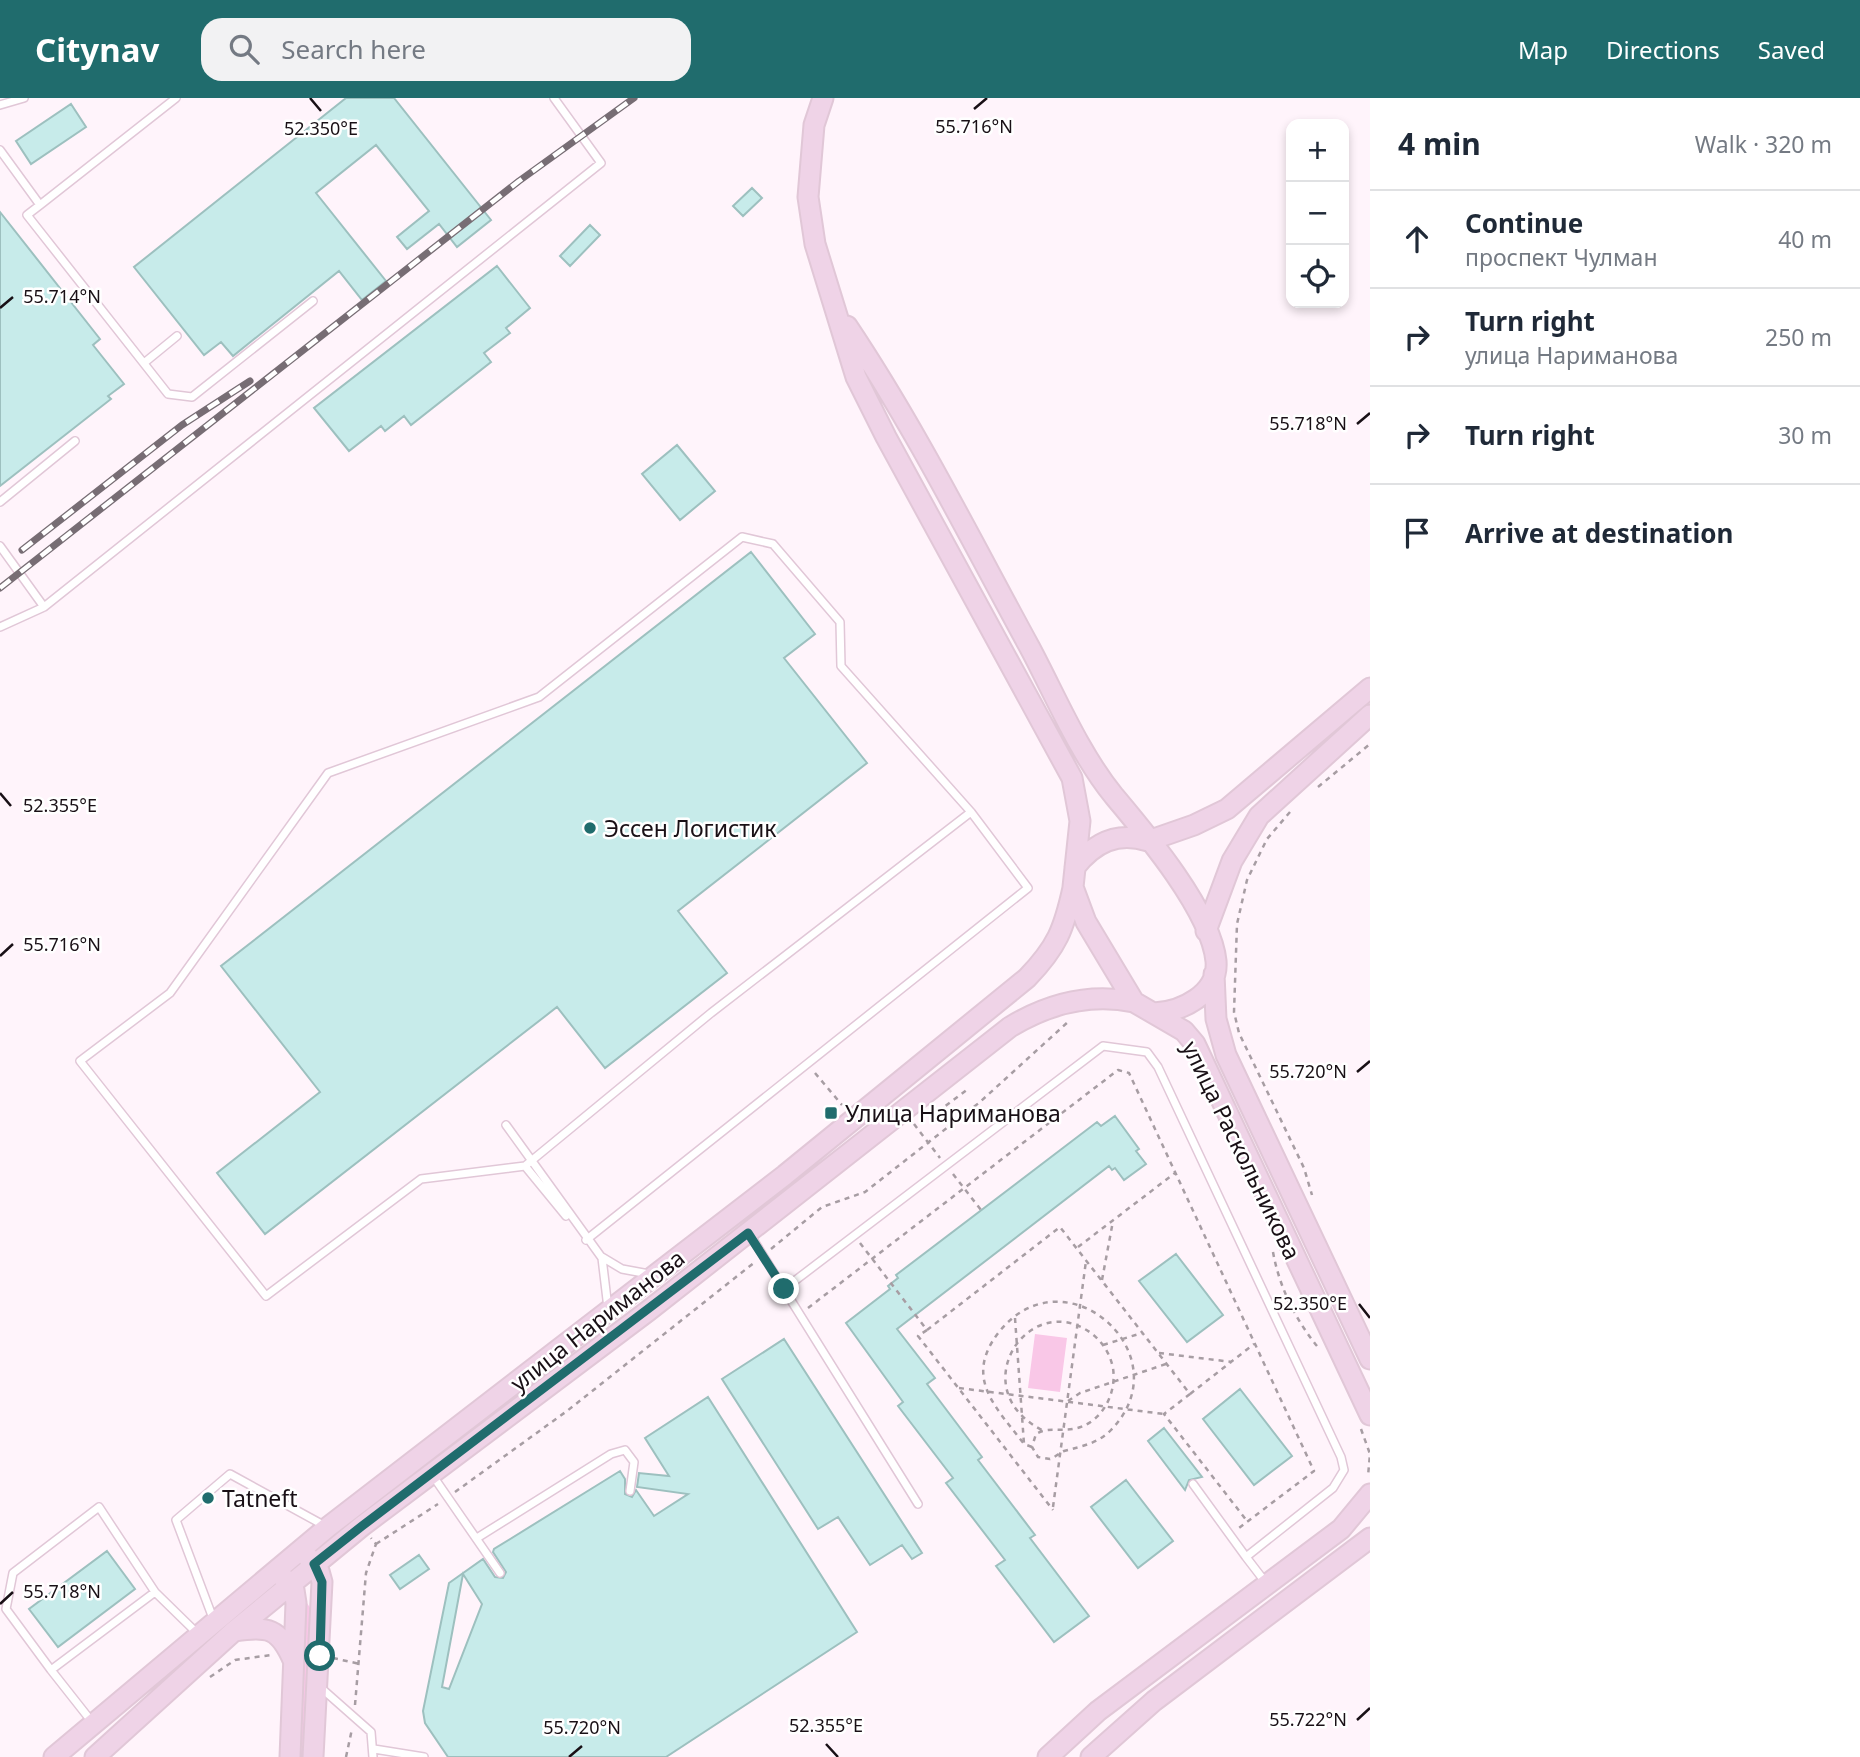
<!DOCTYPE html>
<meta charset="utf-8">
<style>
body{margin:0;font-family:"Noto Sans",sans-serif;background:#f2f2f3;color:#1f2937}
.controls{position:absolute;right:21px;top:21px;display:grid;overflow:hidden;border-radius:14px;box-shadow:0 4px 10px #0003}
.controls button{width:63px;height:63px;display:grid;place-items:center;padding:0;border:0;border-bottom:2px solid #e0e1e3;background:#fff;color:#1f2937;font:35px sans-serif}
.stop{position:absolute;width:21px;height:21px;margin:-16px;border:5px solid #206c6d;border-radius:50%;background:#fff}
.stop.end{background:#206c6d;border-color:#fff;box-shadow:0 2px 7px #0008}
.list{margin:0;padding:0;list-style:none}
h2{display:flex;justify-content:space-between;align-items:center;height:91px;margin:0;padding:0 28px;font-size:30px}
h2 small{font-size:23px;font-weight:400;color:#747a83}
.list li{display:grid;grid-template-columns:46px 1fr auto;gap:21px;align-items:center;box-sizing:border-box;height:98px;padding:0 28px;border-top:2px solid #e0e1e3}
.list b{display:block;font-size:26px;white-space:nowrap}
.list p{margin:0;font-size:23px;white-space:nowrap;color:#747a83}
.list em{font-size:23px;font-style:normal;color:#747a83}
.icon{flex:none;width:38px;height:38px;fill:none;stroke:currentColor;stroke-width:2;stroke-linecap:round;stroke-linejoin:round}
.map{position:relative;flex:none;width:1370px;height:1659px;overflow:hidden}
header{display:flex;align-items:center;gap:42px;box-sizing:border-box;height:98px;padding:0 35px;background:#206c6d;color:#fff}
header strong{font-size:33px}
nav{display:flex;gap:38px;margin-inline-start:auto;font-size:24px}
.search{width:490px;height:63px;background:#f2f2f3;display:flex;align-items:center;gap:18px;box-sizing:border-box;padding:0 24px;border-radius:21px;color:#747a83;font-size:26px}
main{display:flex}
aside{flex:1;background:#fff}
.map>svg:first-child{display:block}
</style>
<header>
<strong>Citynav</strong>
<div class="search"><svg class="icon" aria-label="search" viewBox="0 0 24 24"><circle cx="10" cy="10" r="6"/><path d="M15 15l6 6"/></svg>Search here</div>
<nav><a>Map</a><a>Directions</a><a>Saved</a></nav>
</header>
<main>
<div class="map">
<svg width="1370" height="1659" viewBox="0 0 1370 1659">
<rect width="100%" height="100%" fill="#fff4fb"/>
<!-- green -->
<path fill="#f9c7e7" d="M1035,1236l32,4 -7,54 -32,-4z
M307,1505l5,8 -8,146h-5z"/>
<!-- building -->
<path fill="#c7ebea" stroke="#9dc0bf" stroke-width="2" fill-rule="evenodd" d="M346,0h48l97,122 -34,27 -18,-23 -32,25 -10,-12 32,-26 -53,-66 -60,48 70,88 -24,19 -23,-29 -106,85 -12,-14 -17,13 -70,-88z
M71,6l15,23 -55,37 -15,-23z
M752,90l10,10 -19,18 -10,-10z
M0,114l100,127 -7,6 31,39 -16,12 3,3 -111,87z
M590,127l10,10 -30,31 -10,-10z
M497,168l33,42 -24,20 4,5 -26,20 7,9 -80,63 -7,-9 -19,15 -4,-5 -32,25 -35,-43z
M677,347l38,46 -35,29 -38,-46z
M751,454l64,82 -31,24 83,105 -189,148 49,62 -122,95 -48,-61 -292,227 -48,-61 103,-81 -99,-126z
M1115,1018l24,33 -3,2 10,13 -22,16 -9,-12 -3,2 -3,-4 -212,163 38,49 -8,6 55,73 -4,3 57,75 -5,3 59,78 -35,26 -58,-76 9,-6 -59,-77 7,-5 -55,-72 5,-4 -57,-79 44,-34 -2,-3 10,-8 -2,-3 201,-153 4,4z
M1176,1156l47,61 -36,27 -48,-61z
M784,1241l138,214 -10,6 -10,-14 -32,20 -32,-48 -20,12 -96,-150z
M1240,1291l52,67 -38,29 -51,-66z
M708,1299l149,235 -191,125h-218l-23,-34 -2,-12 26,-128 34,-24 12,18 8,1 3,-6 -13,-20 1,-3 126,-78 5,8v15l7,3 4,-7 18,26 34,-22 -51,-7 2,-14 30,3 -24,-38zM463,1476l19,30 -33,85 -7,-2z
M1164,1330l38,49 -13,3 -4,10 -37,-49z
M1126,1382l47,61 -35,27 -47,-61z
M107,1453l28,38 -77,58 -29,-38z
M419,1457l10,14 -29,20 -10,-14z"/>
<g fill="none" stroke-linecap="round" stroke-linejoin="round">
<defs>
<path id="lane" d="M0,7l24,-7
M0,52l40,55 -13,10 141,179 24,3 121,-96
M40,107l136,-107
M144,265l33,-27
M0,404l75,-61
M0,448l44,61
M0,529l44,-20 557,-444 -47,-65
M506,1027l96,133 6,50
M525,1068l41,50
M749,1135l169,271
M586,1142l442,-352 -57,-76 -130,-146 -1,-44 -67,-78 -31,-7 -203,160 -211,76 -158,220 -90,68 186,235 155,-117 104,-13 186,-153 260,-201
M602,1159l20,12 27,5
M784,1191l319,-243 44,6 11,15 183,390 3,13 -11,18 -87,69 20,26
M433,1378l67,97
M1193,1386l53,73
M477,1440l134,-84 14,-4 9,12 -4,29
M214,1523l-38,-101 54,-46 97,53
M51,1572l-45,-61 7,-36 86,-66 56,85
M320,1589l51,45 2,25
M92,1624l-41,-52 104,-78 44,43
M374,1651l50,8"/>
<path id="secondary" d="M823,0l-9,27 -6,72 7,47 41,133 30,60 186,341 8,43 -7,66 13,35 48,80 50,29 11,13 175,371
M847,228c69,103 124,214 183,322 26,49 49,105 84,148 32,38 97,115 102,165 3,33 -35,51 -62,52
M1148,743l46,-16 33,-16 143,-121
M1075,769c19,-24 42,-36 73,-26
M1206,833l26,-70 27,-45 111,-101
M1214,876l2,45 10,36 144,304
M307,1458l12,15 3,11 -9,175
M282,1478l12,14 2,13 -6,154
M235,1533c33,-5 44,-3 58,29
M54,1659l274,-230 457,-352 242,-197c30,-31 37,-49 46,-90
M95,1659l139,-126 128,-105 286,-215 362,-284c38,-23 80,-34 124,-25
M1048,1659l50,-46 243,-182 29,-35
M1091,1659l63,-56 216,-163"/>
</defs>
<!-- lane casing -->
<use href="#lane" stroke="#e1c7d7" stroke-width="10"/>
<!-- secondary casing -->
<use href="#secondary" stroke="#e1c7d7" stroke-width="23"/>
<!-- path -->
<path stroke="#a79da3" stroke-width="2.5" stroke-dasharray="5 5" stroke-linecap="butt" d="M1318,689l52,-43
M1290,714l-23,27 -20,41 -10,44 -3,88 5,21 65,135 8,27
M815,975l27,32
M928,1017l16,-8 24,-18
M914,1026l26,34
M953,1076l28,36
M860,1145l67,87 -9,6 135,174
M1078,1149l97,-74
M771,1151l51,-42 43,-15 115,-90 89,-81
M1273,1154c6,34 22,67 44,94
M1102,1182l11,-59
M808,1210l310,-238 11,3 185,398 -75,57
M1015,1220l9,126
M927,1232l133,-103 130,167 64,-50
M1103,1247l39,-12
M1159,1255l73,9
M959,1290l205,26
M1190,1296l-26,20 83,107
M1068,1303l12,-8 86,-29
M1361,1331l9,25 -2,22
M1032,1349l-8,-3c-28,-37 -61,-66 -25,-112 66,-83 185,23 112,98 -14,14 -29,16 -47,21 -5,2 -8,6 -14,8l-12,-2 -6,-10 4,-13c16,-10 34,3 56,-13 16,-12 24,-33 21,-53 -3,-14 -10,-26 -22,-35 -62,-45 -129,56 -49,97
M455,1394l112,-81 188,-149
M1053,1409l33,-246
M376,1446l62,-40
M333,1560l27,6
M210,1579l25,-17 36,-5
M355,1607l11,-132 10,-29 -5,-6
M346,1659l6,-28"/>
<!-- lane -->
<use href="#lane" stroke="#fff" stroke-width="7"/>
<!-- secondary -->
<use href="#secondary" stroke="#efd3e7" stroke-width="19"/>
<defs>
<path id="rail" d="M22,452l160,-125 68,-44
M0,490l519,-407 115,-83"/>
</defs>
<!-- rail casing -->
<use href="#rail" stroke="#776d74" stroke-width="7"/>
<!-- rail -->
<use href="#rail" stroke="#fff" stroke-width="4.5" stroke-dasharray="13" stroke-linecap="butt"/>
</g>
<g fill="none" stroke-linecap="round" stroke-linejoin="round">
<!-- route -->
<path stroke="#206c6d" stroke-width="9" d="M320,1558l2,-74 -8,-18 48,-38 386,-293 36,56"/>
</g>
<!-- ticks -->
<path fill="none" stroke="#191016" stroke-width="2.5" d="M310,0l11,13M974,11l13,-11M0,210l13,-11M1357,326l13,-11M0,695l11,13M0,858l13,-12M1357,974l13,-11M1359,1206l11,14M0,1506l13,-12M1357,1622l13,-12M826,1646l12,13M569,1659l13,-11"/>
<!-- markers -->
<g fill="#206c6d" stroke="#fff" stroke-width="2.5">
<circle cx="590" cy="730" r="7"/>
<rect x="824" y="1008" width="14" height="14" rx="3.5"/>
<circle cx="208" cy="1400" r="7"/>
</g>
<g text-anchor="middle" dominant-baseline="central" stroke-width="5" stroke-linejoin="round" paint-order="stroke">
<!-- poi labels -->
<g font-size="23" fill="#191016" stroke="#fff" text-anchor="start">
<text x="604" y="730">Эссен Логистик</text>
<text x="845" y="1015">Улица Нариманова</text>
<text x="222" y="1400">Tatneft</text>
</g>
<!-- street labels -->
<g font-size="23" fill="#191016" stroke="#fff">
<text transform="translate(1242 1052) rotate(64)">улица Раскольникова</text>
<text transform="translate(597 1222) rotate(-38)">улица Нариманова</text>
</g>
</g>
<g font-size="18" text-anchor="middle" fill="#191016" stroke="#fff" stroke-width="5" stroke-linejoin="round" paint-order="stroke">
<text x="974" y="35">55.716°N</text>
<text x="321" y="37">52.350°E</text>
<text x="62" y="205">55.714°N</text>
<text x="1308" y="332">55.718°N</text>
<text x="60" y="714">52.355°E</text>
<text x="62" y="853">55.716°N</text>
<text x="1308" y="980">55.720°N</text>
<text x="1310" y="1212">52.350°E</text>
<text x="62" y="1500">55.718°N</text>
<text x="1308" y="1628">55.722°N</text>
<text x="826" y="1634">52.355°E</text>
<text x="582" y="1636">55.720°N</text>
</g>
</svg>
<div class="controls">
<button>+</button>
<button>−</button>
<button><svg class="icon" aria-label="locate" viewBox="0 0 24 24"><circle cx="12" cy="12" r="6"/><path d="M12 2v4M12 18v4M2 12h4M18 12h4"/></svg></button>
</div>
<div class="stop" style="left:320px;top:1558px"></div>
<div class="stop end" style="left:784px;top:1191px"></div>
</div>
<aside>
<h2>4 min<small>Walk · 320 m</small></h2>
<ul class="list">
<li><svg class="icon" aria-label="ahead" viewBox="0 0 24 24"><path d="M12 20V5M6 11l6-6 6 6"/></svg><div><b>Continue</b><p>проспект Чулман</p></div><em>40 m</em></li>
<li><svg class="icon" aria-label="right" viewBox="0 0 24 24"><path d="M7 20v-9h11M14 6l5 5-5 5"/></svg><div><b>Turn right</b><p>улица Нариманова</p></div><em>250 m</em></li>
<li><svg class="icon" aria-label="right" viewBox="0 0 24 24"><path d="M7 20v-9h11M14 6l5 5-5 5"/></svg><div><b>Turn right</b></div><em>30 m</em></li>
<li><svg class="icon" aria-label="arrive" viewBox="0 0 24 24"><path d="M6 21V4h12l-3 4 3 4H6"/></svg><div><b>Arrive at destination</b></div></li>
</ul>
</aside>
</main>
